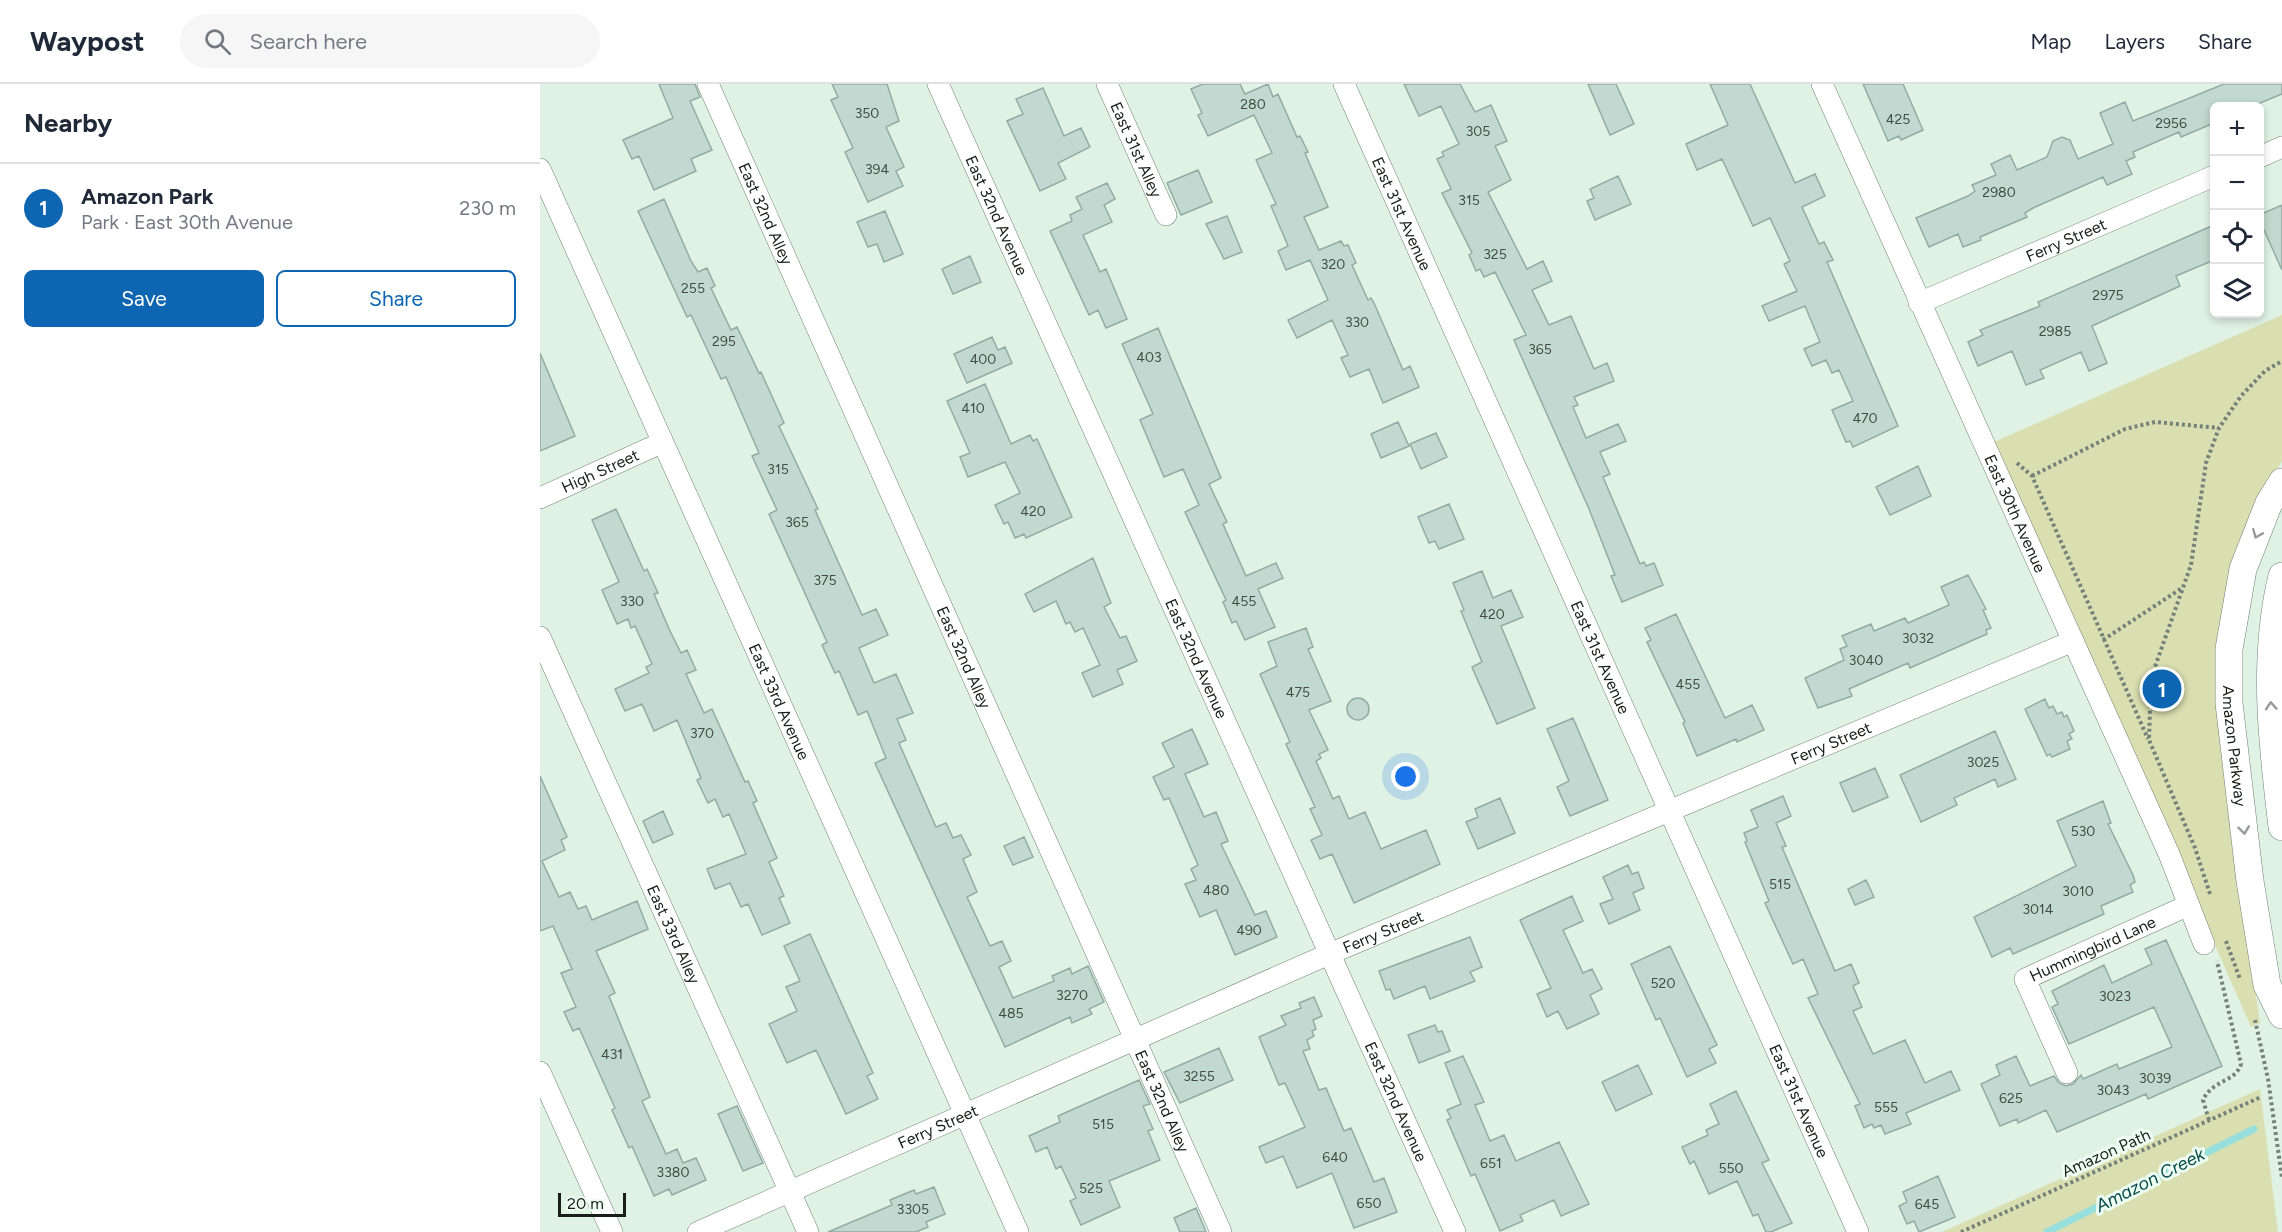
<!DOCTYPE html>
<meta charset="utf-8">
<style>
body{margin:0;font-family:Figtree,sans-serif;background:#f6f6f7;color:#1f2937}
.controls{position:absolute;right:18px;top:18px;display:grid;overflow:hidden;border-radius:9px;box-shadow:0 3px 9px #0003}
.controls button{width:54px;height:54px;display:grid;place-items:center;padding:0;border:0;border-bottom:2px solid #e0e1e3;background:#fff;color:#1f2937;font:30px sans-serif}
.scale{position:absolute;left:18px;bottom:15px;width:68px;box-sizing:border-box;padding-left:6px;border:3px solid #171e19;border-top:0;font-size:16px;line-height:21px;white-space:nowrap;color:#171e19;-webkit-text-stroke:4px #effef3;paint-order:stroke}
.you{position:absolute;left:866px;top:693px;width:21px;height:21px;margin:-15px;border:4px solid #fff;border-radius:50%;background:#1a73e8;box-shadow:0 0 0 9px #1a73e833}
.badge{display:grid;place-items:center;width:39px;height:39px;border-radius:50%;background:#0e66b3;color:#fff;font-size:20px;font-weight:700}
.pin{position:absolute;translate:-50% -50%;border:3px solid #fff;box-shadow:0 2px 6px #0006}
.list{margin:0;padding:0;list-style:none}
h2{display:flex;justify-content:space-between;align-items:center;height:78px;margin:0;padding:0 24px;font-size:26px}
h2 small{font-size:20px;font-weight:400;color:#747a83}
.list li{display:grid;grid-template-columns:39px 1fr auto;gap:18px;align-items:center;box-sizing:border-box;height:90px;padding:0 24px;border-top:2px solid #e0e1e3}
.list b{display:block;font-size:22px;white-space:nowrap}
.list p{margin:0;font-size:20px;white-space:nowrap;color:#747a83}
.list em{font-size:20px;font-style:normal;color:#747a83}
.actions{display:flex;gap:12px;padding:18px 24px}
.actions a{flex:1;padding:14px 0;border:2px solid #0e66b3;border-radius:9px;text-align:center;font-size:21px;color:#0e66b3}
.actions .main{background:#0e66b3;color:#fff}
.icon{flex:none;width:33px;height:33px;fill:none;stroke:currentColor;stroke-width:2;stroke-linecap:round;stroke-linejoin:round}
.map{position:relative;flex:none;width:1742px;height:1148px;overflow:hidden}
header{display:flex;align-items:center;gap:36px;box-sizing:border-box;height:84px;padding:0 30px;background:#fff;border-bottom:2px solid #e0e1e3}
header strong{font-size:28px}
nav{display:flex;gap:33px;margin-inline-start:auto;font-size:21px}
.search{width:420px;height:54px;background:#f6f6f7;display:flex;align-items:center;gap:15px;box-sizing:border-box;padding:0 21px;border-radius:33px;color:#747a83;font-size:22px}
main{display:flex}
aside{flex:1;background:#fff}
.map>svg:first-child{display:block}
</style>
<header>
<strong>Waypost</strong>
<div class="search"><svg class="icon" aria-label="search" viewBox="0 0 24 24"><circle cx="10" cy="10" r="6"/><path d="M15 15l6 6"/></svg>Search here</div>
<nav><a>Map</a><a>Layers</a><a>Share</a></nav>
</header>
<main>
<aside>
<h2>Nearby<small></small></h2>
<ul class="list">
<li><span class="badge">1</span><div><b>Amazon Park</b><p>Park · East 30th Avenue</p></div><em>230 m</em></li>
</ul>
<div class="actions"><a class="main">Save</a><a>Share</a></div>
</aside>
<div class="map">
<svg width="1742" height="1148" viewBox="0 0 1742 1148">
<rect width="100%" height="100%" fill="#dff2e4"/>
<!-- green -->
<path fill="#d9dfb0" d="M1742,231v146l-21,35 -29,69 5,303 23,155 -9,4 -257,-585z
M1720,1005l18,143h-336z"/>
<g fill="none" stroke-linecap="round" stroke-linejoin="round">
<!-- stream -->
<path stroke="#96dfdc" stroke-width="7" d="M1507,1148l207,-103"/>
</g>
<!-- building -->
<path fill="#c1d9d0" stroke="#94aba3" stroke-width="1.5" d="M119,0h36l5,13 -10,4 22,49 -21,9 5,12 -42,19 -15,-34 -7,3 -9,-19 50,-22z
M292,0h55l12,37 -13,6 18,40 -8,4 7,15 -35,16 -23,-50 8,-4 -22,-48 7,-3z
M663,0h37l5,10 23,-10 5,13 5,-3 19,43 3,-1 8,16 -3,1 23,54 -24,10 15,33 22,-9 3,5 4,-1 8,18 -4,2 16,35 3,-2 3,5 29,67 7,-4 9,21 -36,16 -14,-34 -19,8 -9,-19 7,-3 -16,-35 -35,18 -9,-18 40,-20 -18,-40 -24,10 -8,-19 10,-5 -17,-40 5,-2 -20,-44 16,-7 -18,-38 -46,21 -10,-21 4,-2 -11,-24z
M864,0h56l15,28 16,-7 16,36 -12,5 16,34 -23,12 39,77 16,-8 9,20 -20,9 17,35 22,-9 23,53 13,-6 7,18 -40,16 4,8 -5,2 13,31 32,-14 8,17 -26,11 10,22 -7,3 37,87 4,-2 2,4 8,-3 9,22 -41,17 -11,-26 4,-1 -26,-66 -75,-169 12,-5 -31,-63 -11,5 -4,-8 -4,2 -7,-16 3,-2 -30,-60 9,-4 -14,-30 7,-3 -2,-4 17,-8 -18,-38 -22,10z
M1048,0h28l18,40 -24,11z
M1170,0h40l45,99 20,-9 10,22 -23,11 17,37 5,-2 9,18 -6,2 71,164 -45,21 -3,-6 -4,1 -14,-32 21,-9 -14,-31 -7,3 -6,-13 -14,6 -8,-17 16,-7 -15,-36 -36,15 -7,-15 35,-15 -13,-27 6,-3 -20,-43 -17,8 -31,-67 -25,11 -11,-26 42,-19z
M1323,0h40l20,46 -22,10 -2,-4 -11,5z
M1684,0h58v10l-29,12h-39v17l-33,14 -2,-5 -46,20 2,5 -9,4 6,13 -25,11 -4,-8 -70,31 -8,5 2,4 -47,20 1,3 -18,7 -5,-13 -29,13 -13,-29 52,-22 7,-5 -3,-6 24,-10 -5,-11 19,-9 7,15 30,-13 6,-16 9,-4 8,3 8,19 35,-15 -13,-31 25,-11 8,19z
M503,4l21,48 17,-8 9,19 -32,16 8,16 -26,12 -33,-70 16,-7 -7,-15z
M658,86l14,32 -31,13 -14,-32z
M1078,92l13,28 -36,16 -8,-19 7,-3 -4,-9z
M567,99l8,16 -11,6 8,17 -29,13 17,37 6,-3 21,50 -21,9 -8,-18 -9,5 -39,-84 22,-10 -2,-6 12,-6 -6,-12z
M124,115l27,62 7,11 9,-4 8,18 -4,2 20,42 6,-3 22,46 2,-1 23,51 -5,3 39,83 -3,1 47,105 14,-6 12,26 -29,13 15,35 22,-9 17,39 -16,6 9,21 -7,3 37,84 10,-4 7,15 8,-3 10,20 -8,4 14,33 -10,5 23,49 12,-5 9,20 -12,6 14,31 41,-17 -2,-5 18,-8 2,6 16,-8 16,36 -15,7 3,5 -20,9 -2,-6 -65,30 -130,-284 11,-5 -19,-47 -9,4 -19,-44 -4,2 -13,-28 5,-3 -58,-128 8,-4 -25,-54 7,-3 -33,-76 -5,2 -30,-64 -4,2 -49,-106z
M1742,121v65l-23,-51v-4z
M345,127l18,43 -19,8 -7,-18 -9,3 -11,-25z
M687,132l15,36 -18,7 -18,-35z
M1674,141v35l-38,16 4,10 -88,40 15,37 -18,8 -8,-19 -41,18 4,8 -18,7 -14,-34 -34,15 -10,-24 15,-7 -3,-5 60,-24 -2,-4z
M430,172l11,26 -28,12 -11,-25z
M618,244l63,150 -12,6 18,38 -4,2 23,52 30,-13 7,15 -25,11 17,38 -30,13 -9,-19 -4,2 -9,-21 3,-2 -41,-88 14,-7 -16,-36 -19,8 -24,-57 13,-6 -31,-70z
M452,253l6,13 7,-3 7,16 -45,20 -13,-29z
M0,269l35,83 -35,15z
M445,300l26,60 19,-9 3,6 4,-2 35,78 -46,21 -2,-4 -9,4 -7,-16 -4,2 -9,-19 25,-12 -15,-31 -37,15 -8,-20 10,-4 -23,-52z
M858,338l11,24 -28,12 -10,-24z
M896,349l11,24 -26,12 -11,-25z
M1378,382l13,30 -41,19 -14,-28z
M909,420l15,35 -25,10 -4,-8 -6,2 -11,-26z
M76,425l28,62 3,-2 11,24 -4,1 16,37 11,22 6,-3 9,20 -10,4 18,39 8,-4 33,73 3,-1 9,20 -4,2 24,55 -8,4 15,34 -5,2 11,25 -28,12 -14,-31 -7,3 -11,-24 -15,6 -8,-20 39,-15 -17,-40 -6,3 -8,-18 -7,4 -11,-23 4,-2 -24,-58 -23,11 -12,-27 -17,7 -10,-22 34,-16 -3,-6 6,-3 -17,-38 -4,2 -3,-9 -11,5 -15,-34 17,-8 -27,-62z
M553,474l18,45 -7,4 16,31 6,-2 11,25 -20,9 6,14 -30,13 -11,-24 18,-8 -17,-37 -8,4 -5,-10 -4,2 -10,-23 -22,11 -9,-18z
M942,487l11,27 18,-8 12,27 -22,9 34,82 -38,16 -25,-57 10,-5 -21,-51 3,-1 -11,-27z
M1428,491l18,34 -3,1 8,18 -5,2 1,4 -77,34 -2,-5 -59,26 3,7 -34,12 -13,-30 39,-18 -4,-11 7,-3 -5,-10 29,-12 3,7 31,-13 3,5 41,-18 -8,-18z
M1136,530l49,104 27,-13 12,25 -27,12 -1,-3 -39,17 -14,-33 2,-1 -38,-80 4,-2 -6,-12z
M766,544l7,19 -5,2 23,52 -22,9 19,40 -9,4 2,4 -5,3 17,38 6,-3 10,23 16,-7 16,37 45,-19 14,34 -86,39 -22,-49 -12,5 -9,-19 11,-5 -12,-26 5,-2 -29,-63 4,-2 -30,-68 17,-8 -9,-24z
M807 625a11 11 0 1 1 22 0a11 11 0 1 1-22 0Z
M1505,615l4,9 4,-2 4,8 5,-2 2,5 3,-2 7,16 -5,3 3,5 -5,2 3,8 -18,8 -2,-3 -3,2 -22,-47z
M1033,634l35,82 -38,16 -13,-29 12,-6 -22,-52z
M652,645l16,35 -23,10 19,43 12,-5 12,29 -7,3 34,71 11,-4 11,26 -42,18 -19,-45 -16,7 -15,-33 11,-4 -5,-11 7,-4 -29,-67 -5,2 -11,-23 21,-10 -12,-24z
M1455,647l21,48 -18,8 -3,-8 -41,19 3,7 -36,17 -21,-47z
M1335,684l13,29 -35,15 -13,-29z
M0,692l27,61 -6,3 4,10 -23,11 17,36 11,-5 8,17 8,-3 6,14 45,-19 11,28 -52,22 19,42 -6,3 41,101 -8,4 24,53 11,-5 6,14 13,-5 10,22 -34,15 -3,-6 -15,7 -22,-50 -3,2 -17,-38 3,-2 -36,-80 -6,3 -9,-19 12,-5 -15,-34 11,-4 -19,-43 -13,5z
M1243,712l8,20 -15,7 10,23 -4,1 53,124 16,-7 8,19 -6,3 9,21 -9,4 20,43 32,-14 20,43 26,-12 9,19 -54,23 5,11 -26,10 -4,-9 -7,3 -2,-4 -8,4 -9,-22 5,-2 -52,-106 10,-4 -15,-35 -10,5 -28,-61 4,-2 -24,-59 2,-1 -3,-8 14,-6 -7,-17z
M960,714l15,35 -37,16 -12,-27 12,-5 -3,-8z
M1563,717l8,22 -3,1 25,51 2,7 -5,3 3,7 -32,14 3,8 -91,40 -3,-6 -18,9 -18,-40 102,-51 -19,-45z
M123,727l10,23 -20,9 -10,-22z
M484,753l9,20 -20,8 -9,-19z
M1088,781l4,9 6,-2 6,16 -11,5 7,17 -31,14 -9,-20 13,-5 -10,-22z
M1326,796l8,17 -19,8 -7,-16z
M1032,812l11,25 -20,9 20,43 9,-4 10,20 -12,6 9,19 -32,15 -9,-18 -11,6 -10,-23 14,-6 -31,-68z
M270,850l63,139 -6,3 11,23 -32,15 -30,-64 -29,13 -18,-39 28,-13 -11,-24 14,-6 -16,-35z
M930,853l12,30 -12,5 5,9 -45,18 -5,-13 -31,13 -4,-10 -4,1 -7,-19z
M1626,856l56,126 -74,33 -2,-5 -89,38 -11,-22 -28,13 -1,-4 -17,7 -19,-42 19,-9 -4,-10 20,-9 14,30 24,-10 5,7 7,3 7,-2 8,-9 2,4 34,-15 2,5 53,-22 -18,-40 -85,37 -17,-37 6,-3 -6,-13 52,-26 8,18 40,-19 -7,-15z
M1130,862l47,99 -8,4 7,14 -29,14 -27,-59 -4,2 -25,-56z
M774,913l8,19 -9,4 3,9 -4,2 2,5 -7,4 3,9 -7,2 16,39 7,-2 18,43 7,-3 23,54 10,-4 13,34 -43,16 -22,-55 -35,15 -14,-32 -17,7 -7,-16 46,-20 -20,-44 -6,2 -20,-48 27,-12 -5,-9 20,-8 -2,-5z
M895,941l3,7 4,-1 8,20 -31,12 -11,-28z
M679,964l14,32 -53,23 -16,-31z
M923,972l21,46 -9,3 15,36 14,-6 12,26 43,-19 30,62 -28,12 -7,-16 -34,15 3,6 -23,10 -25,-57 -4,2 -24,-56 4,-2 -4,-8 14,-6 -16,-41z
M1098,981l14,29 -36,17 -14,-29z
M599,996l11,24 -7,2 10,23 -5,2 12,29 -51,21 11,26 -39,18 -11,-24 6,-3 -15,-32 -5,3 -9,-22 -11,5 -7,-16 31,-14 -2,-6z
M1196,1007l33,69 -7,3 30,60 -21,9h-5l-8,-18 -5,2 -16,-35 -28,13 -15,-33 -4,3 -8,-17 26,-12 -2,-5 13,-6 -9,-20z
M197,1022l26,57 -20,8 -25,-57z
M1398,1092l17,41 -36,15 -5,-11 -7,3 -8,-18 8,-4 -4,-10z
M394,1103l11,27 -19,8 2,5 -12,5h-88l64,-27 -2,-5 24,-10 2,4z
M656,1124l10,24h-26l-6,-14z"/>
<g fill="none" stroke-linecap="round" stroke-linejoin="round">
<defs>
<g id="minor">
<path id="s1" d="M168,0l513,1148"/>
<path id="s2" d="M398,0l517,1148"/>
<path id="s3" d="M567,0l59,131"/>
<path id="s4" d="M804,0l514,1148"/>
<path id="s5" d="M1282,0l347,770 35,90"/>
<path d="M1720,73l22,-10"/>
<path id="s6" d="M0,85l478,1063"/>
<path id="s7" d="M1379,219l295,-127"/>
<path id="s8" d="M0,414l121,-55"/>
<path id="s9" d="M0,553l268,595"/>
<path d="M0,988l72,160"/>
<path id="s10" d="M1527,989l-42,-94 164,-74"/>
<path id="s11" d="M158,1148l631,-278 744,-313"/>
</g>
<g id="major">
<path id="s12" d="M1742,398l-13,21 -26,66 -14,80v54l21,178 17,104 15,30"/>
<path d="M1742,492c-20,83 -10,167 0,251"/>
</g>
</defs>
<!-- minor casing -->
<use href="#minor" stroke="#718275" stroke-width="22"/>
<!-- major casing -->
<use href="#major" stroke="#718275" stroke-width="28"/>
<!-- path -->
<path stroke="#758279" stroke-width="4" stroke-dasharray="3 3" stroke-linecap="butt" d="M1477,379l15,13 116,263
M1492,392l93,-47 30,-7 64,6
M1563,556l79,-52
M1670,810l-15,-46 -46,-108 2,-62 40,-113 15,-102 13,-35 22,-32 24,-25 17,-10
M1686,857l14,38
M1715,936l13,59 14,99
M1669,1036l-6,-20c9,-20 33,-18 38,-36l-24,-103
M1421,1148l300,-135"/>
<!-- minor -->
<use href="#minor" stroke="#fff" stroke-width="21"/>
<!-- major -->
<use href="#major" stroke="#fff" stroke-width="27"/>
</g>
<!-- one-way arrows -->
<defs><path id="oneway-chevron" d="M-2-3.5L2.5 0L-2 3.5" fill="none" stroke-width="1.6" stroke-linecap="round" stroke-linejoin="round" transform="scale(1.5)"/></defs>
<g stroke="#979a98">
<use href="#oneway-chevron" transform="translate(1717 450) rotate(112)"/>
<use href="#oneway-chevron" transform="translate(1731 622) rotate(-94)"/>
<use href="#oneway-chevron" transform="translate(1704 746) rotate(83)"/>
</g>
<g text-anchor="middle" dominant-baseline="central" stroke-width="6" stroke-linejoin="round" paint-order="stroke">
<!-- number labels -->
<g font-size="14" fill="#424d47">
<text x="713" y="20">280</text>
<text x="327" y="29">350</text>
<text x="1358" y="35">425</text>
<text x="1631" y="39">2956</text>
<text x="938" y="47">305</text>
<text x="337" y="85">394</text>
<text x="1459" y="108">2980</text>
<text x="929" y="116">315</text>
<text x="955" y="170">325</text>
<text x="793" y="180">320</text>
<text x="153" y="204">255</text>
<text x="1568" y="211">2975</text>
<text x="817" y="238">330</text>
<text x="1515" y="247">2985</text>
<text x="184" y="257">295</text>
<text x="1000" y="265">365</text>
<text x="609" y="273">403</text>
<text x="443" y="275">400</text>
<text x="433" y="324">410</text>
<text x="1325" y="334">470</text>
<text x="238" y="385">315</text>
<text x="493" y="427">420</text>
<text x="257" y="438">365</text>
<text x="285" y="496">375</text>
<text x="92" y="517">330</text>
<text x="704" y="517">455</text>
<text x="952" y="530">420</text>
<text x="1378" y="554">3032</text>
<text x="1326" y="576">3040</text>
<text x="1148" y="600">455</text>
<text x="758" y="608">475</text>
<text x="162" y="649">370</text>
<text x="1443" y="678">3025</text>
<text x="1543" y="747">530</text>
<text x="1240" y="800">515</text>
<text x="676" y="806">480</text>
<text x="1538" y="807">3010</text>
<text x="1498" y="825">3014</text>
<text x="709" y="846">490</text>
<text x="1123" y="899">520</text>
<text x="532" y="911">3270</text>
<text x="1575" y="912">3023</text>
<text x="471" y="929">485</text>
<text x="72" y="970">431</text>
<text x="659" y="992">3255</text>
<text x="1615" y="994">3039</text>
<text x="1573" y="1006">3043</text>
<text x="1471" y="1014">625</text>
<text x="1346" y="1023">555</text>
<text x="563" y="1040">515</text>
<text x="795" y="1073">640</text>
<text x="951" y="1079">651</text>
<text x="1191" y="1084">550</text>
<text x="133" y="1088">3380</text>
<text x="551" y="1104">525</text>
<text x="829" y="1119">650</text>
<text x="1387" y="1120">645</text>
<text x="373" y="1125">3305</text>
</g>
<!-- street labels -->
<g font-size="16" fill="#171e19" stroke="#effef3">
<text stroke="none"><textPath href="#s3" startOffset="72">East 31st Alley</textPath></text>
<text stroke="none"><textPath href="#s1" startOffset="142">East 32nd Alley</textPath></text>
<text stroke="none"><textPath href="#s2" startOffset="144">East 32nd Avenue</textPath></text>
<text stroke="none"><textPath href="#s4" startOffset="142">East 31st Avenue</textPath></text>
<text stroke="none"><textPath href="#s7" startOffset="160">Ferry Street</textPath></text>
<text stroke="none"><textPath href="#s8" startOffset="66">High Street</textPath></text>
<text stroke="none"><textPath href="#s5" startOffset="471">East 30th Avenue</textPath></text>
<text stroke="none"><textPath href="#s1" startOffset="628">East 32nd Alley</textPath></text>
<text stroke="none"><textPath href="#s2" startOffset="630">East 32nd Avenue</textPath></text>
<text stroke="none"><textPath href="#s4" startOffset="628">East 31st Avenue</textPath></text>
<text stroke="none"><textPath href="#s6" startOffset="584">East 33rd Avenue</textPath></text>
<text stroke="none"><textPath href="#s11" startOffset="1234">Ferry Street</textPath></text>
<text stroke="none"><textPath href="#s12" startOffset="274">Amazon Parkway</textPath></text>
<text stroke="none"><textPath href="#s11" startOffset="748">Ferry Street</textPath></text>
<text stroke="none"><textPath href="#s9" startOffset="326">East 33rd Alley</textPath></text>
<text stroke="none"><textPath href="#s10" startOffset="177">Hummingbird Lane</textPath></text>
<text stroke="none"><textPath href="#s2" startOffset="1116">East 32nd Avenue</textPath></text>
<text stroke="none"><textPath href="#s4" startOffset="1114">East 31st Avenue</textPath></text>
<text stroke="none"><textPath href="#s1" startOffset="1114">East 32nd Alley</textPath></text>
<text stroke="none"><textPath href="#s11" startOffset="262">Ferry Street</textPath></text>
<text transform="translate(1566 1069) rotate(-24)">Amazon Path</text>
</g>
<!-- water labels -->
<g font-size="18" font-style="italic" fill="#054a49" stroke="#effef3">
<text transform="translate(1610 1096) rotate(-27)">Amazon Creek</text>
</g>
</g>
</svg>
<div class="controls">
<button>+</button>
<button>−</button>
<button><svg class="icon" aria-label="locate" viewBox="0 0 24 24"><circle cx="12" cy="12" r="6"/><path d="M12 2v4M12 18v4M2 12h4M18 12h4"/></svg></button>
<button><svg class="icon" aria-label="layers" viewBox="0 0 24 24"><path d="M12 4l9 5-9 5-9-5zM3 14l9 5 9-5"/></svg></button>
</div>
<div class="scale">20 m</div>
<div class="you"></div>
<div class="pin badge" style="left:1622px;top:605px">1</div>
</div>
</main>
